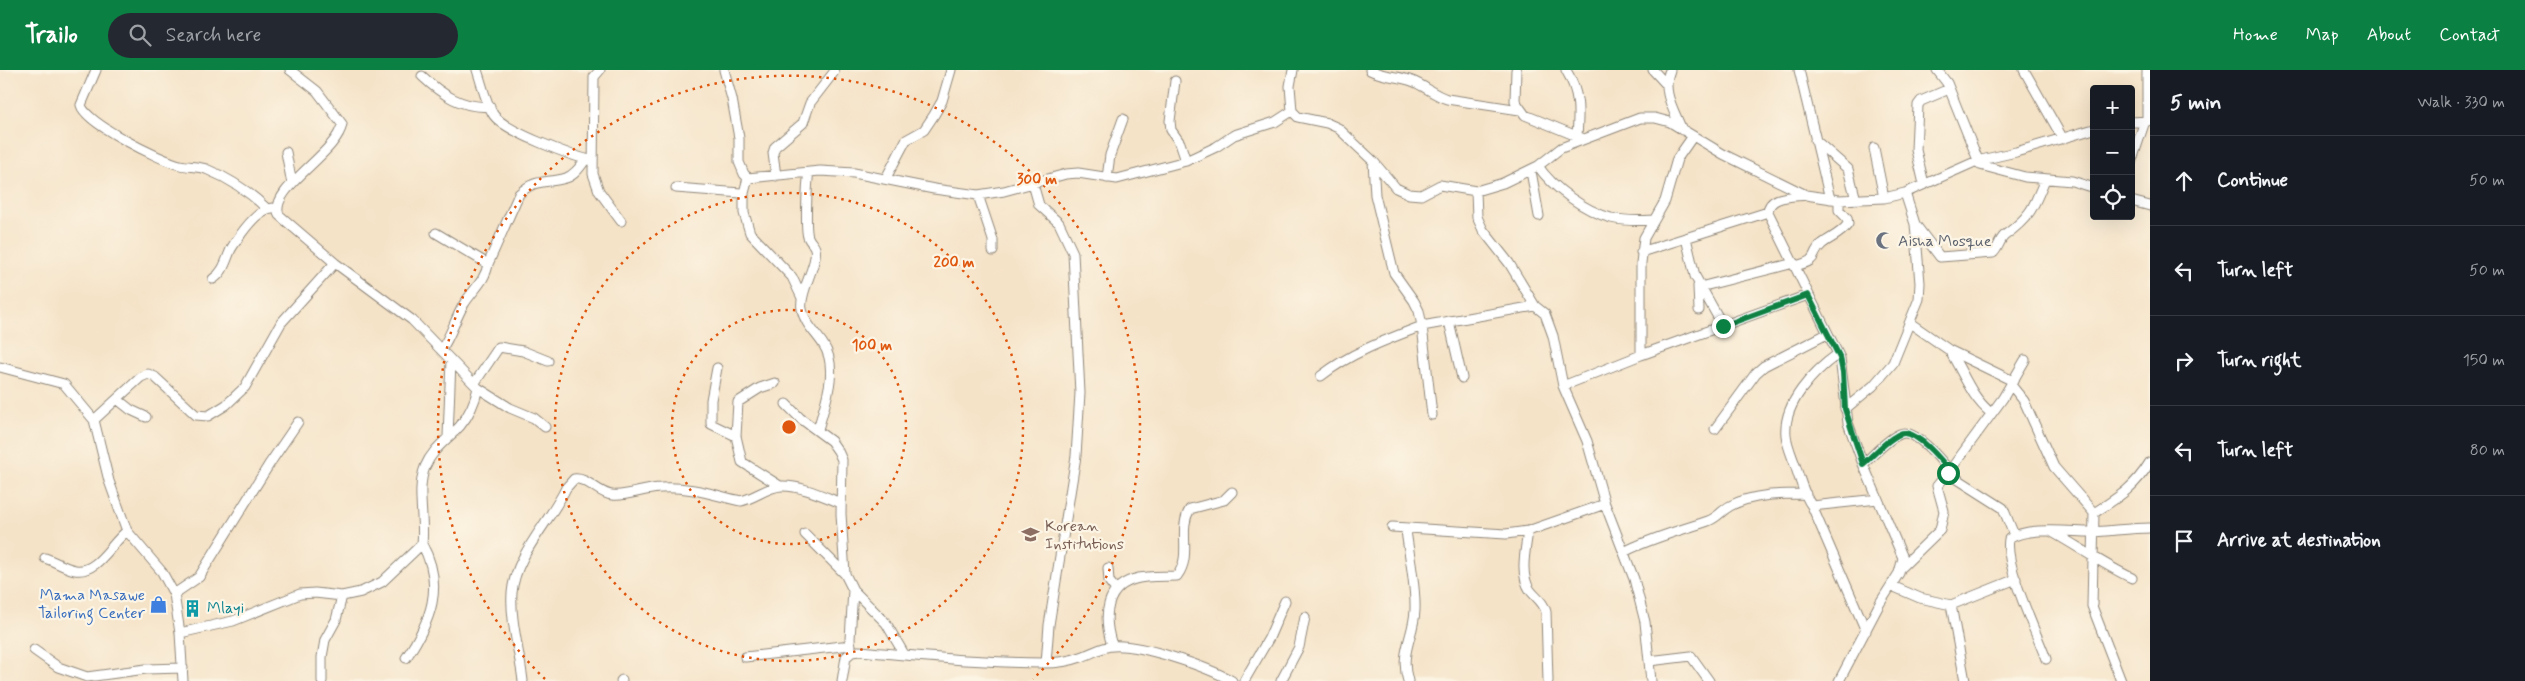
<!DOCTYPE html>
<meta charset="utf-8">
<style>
body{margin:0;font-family:Mynerve,sans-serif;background:#242831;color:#f1f3f6}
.controls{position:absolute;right:15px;top:15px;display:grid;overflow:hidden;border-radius:5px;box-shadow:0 5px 20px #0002}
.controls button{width:45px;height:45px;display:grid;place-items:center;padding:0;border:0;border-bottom:1px solid #363941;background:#171b24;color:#f1f3f6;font:25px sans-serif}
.stop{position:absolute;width:15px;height:15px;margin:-11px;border:4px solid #0b8043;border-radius:50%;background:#fff}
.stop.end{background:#0b8043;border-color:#fff;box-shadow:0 1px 5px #0008}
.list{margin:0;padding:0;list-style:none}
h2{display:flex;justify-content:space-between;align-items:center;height:65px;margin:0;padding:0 20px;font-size:21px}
h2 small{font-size:16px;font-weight:400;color:#9ea1a6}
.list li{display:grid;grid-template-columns:32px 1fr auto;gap:15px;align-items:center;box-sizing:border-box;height:90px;padding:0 20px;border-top:1px solid #363941}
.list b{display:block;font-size:19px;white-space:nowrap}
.list em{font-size:16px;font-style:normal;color:#9ea1a6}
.icon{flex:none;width:28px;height:28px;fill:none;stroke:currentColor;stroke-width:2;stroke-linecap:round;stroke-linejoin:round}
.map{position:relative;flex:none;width:2150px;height:611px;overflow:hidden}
header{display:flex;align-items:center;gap:30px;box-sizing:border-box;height:70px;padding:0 25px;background:#0b8043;color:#fff}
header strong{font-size:24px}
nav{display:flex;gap:28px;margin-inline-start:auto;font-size:18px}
.search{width:350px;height:45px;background:#242831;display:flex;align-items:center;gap:12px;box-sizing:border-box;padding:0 18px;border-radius:28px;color:#9ea1a6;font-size:19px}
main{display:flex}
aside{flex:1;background:#171b24}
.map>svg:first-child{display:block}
</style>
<header>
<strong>Trailo</strong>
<div class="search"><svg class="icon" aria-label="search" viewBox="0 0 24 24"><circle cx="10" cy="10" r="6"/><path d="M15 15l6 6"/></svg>Search here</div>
<nav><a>Home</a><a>Map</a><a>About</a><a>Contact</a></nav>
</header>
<main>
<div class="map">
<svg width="2150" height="611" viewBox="0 0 2150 611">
<rect width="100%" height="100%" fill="#fcf5e5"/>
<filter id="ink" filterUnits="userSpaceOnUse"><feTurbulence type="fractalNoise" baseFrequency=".02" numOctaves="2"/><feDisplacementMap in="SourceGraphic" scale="10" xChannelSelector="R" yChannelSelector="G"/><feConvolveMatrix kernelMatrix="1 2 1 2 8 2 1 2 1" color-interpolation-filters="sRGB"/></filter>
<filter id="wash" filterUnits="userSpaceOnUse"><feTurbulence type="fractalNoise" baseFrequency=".0096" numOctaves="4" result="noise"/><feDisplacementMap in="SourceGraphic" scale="20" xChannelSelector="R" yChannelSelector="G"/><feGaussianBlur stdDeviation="1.12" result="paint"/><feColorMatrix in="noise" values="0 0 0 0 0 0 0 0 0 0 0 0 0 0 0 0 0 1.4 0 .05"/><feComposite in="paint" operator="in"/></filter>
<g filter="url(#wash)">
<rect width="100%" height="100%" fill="#f5e3c8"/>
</g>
<g filter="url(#ink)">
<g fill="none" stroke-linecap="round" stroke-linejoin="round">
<defs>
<path id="minor" d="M96,0l-15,35c4,18 79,55 99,60 9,2 18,1 26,4 22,9 44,23 61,40
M477,0c5,14 8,31 16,44 10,17 79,42 100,47
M600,0l-6,7 -1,97 6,17 22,30
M724,0l8,29 7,39v24l5,12 4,4 72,-7 34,2 80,16 44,6 26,-4 62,-17 12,-1 39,6 69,-18 30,-14 18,-12 41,-13 17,-11
M1293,0l-3,16 2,25 6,6 29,6 11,5 35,33 23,27 13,6 12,1 19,-10 36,6 27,-8 35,-17 23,-18 79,-30h15l15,4 53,32 83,41 33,5 45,-2 21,-5 72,-32 39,-9 78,-23
M1370,0c14,7 28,6 42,11 13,5 22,14 35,18l73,11
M1516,0l-1,31 10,14 59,24
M1566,0c14,23 13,41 11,66
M1653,0l12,13
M1670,0c-9,21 4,40 12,60
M1799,0l31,129
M1937,0l10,13 33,82 45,12 47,4 22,7
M2024,0l39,69
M2147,0v50
M422,6c19,18 41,33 68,30
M1175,11l-5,40 1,9 9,13 6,18
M2131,52l17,-1
M1815,70l33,29 8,31
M1874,78l10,50
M286,82l6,32
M1373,91l2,34 19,78 20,28 5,10 3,15 113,-20
M2131,93l14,-42
M1538,96c15,22 47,45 73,52 13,3 29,3 43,2
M1531,101l8,45
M809,102c-2,10 -4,57 -1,65 4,9 9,7 7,20 -2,15 -16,38 -13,52 2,14 14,24 21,35 17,25 1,61 -5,86
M776,106l-3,-23 2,-6 28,-24 7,-20 24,-31
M886,108l20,-38 18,-10 10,-15 8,-14 9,-31
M1107,108l3,-23 13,-36
M1033,114l6,21 20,18 14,30 7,140 -4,63 -27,169 -3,38
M1924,114l-8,-34 2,-45 3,-4 28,-12
M676,118l65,5h3l4,-15
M1476,121l1,26 6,13 26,33 26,43 10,8 8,22 10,50 24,55 18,63 29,75 11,43 6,59
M744,123v20l6,20 42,44 10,21
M978,125l15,45v11
M1806,125c-13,2 -37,0 -38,17l72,146 8,65 15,41 40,94 -4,15 -19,30 -41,78
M2131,131l19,5
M1915,154l25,33 53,-4c5,-4 6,-12 11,-17 26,-19 29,-27 41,-57
M436,163l52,31c-2,16 -16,27 -24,40 -9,15 -13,32 -23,46
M1686,168l9,38 28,50
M1641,182l127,-40
M335,193l77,57 66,68 32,20 24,10 11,9
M488,194l31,-70c16,-16 27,-10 47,-16 9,-3 15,-12 20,-19
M1795,196c26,-6 14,-11 27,-22 9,-7 19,-10 26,-20l-1,-6 -8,-8v-10
M213,209c11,-7 13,-19 18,-30 8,-13 25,-39 41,-41
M1698,216l1,24
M1700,217l94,-24
M1449,251l13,57
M1910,253l39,27 64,31
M1949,280c15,23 21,46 42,63
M1838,284c-24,17 -55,49 -52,81 1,12 8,25 11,36 4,12 8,26 15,35l66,-7
M1641,285v-92l3,-25 21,-37 12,-42 16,-23
M0,297l64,17 30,36 15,61 18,50 35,41 12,22 6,39 3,48
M717,298l-6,32v24l25,12
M1321,306c29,-23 67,-37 101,-50l10,89
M775,313l-15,5 -22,14 -2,34 6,26 38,24
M474,314l25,-37 24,4 25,10
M2011,315l13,16 30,66 40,46 -2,93 29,75
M1563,316l78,-31 167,-60
M117,329l14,11 15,7
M786,334l14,14 31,23 7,10 4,9 -1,54 4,60 8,16 33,33 18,31
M1845,339l28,-23 20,-23 26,-64 1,-16 -5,-59 -10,-31
M94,350l47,-43 7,-3 7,3 41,38 12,1 18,-11 19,-18 36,-64 54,-60 -56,-48c-11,-26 59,-62 63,-91l-25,-33 -27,-21
M1715,359l41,-56 8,-7 63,-32
M448,367l3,-77
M1863,394c11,-9 24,-25 37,-30 14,-7 41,26 49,36
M1812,436l54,125
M2094,443c25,-16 40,-25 56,-51
M1392,457l114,7 22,-3 77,-27
M1406,460c3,26 10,54 9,80 -1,26 -16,43 -7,71
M1528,461c-2,17 -9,43 2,59 6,8 14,12 16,22l2,69
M2052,462c27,15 52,33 80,46
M805,464l40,40
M2014,465l-11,-27 -55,-35 55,-75 22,-38
M1624,482c27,-14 55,-21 84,-31 9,-3 13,-10 22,-15 22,-12 51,-12 76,-12
M45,488c9,3 20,10 30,12 22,4 36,-27 52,-39
M1902,497l38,-37 4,-19 -7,-25 11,-13
M1108,498l1,13 7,9
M1892,516l28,12 31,7 65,-26
M174,524l25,-17 71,-114 28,-41
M1951,535l14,76
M180,563l53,-12 67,-27 15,-1 27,3 19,-4 21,-10 40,-38c3,-25 -6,-54 3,-77 8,-19 22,-27 35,-41 9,-11 15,-24 18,-38
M1112,575c-9,-27 -8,-60 27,-67 12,-2 26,-2 38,-2 16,-21 0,-46 13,-67l34,-9 8,-8
M34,580l24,17 29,10 59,-8 37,-1
M851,580l-1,-11 3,-49
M745,587l106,-12
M406,588c25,-37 39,-72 16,-114
M2046,589c-10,-27 -42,-94 -37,-120 18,-13 61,-7 83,-7 20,-1 39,-4 58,-4
M1649,591l42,-5 18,25
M322,611v-24l3,-17 11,-20 6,-24
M523,611c-3,-27 -13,-61 -11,-88 3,-38 38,-71 54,-105l8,-9c13,-2 25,15 38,16 15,2 33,-7 49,-7 28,-2 53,7 80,13 14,-3 26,-14 40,-15 19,-1 42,10 60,17
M621,611l1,-1
M842,611l4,-24 6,-5 7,-1c61,5 123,12 185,12 12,0 26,-2 37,-6 10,-3 22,-11 32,-11 28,-2 95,21 119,35
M1244,611l25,-43 16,-37
M1281,611l18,-34 6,-30"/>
</defs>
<!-- minor casing -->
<use href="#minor" stroke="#90877a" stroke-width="11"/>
<!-- minor -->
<use href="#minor" stroke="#fff" stroke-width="9"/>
</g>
</g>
<g fill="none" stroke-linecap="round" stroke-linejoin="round" filter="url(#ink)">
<!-- route -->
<path stroke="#0b8043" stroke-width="6" d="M1723,256l85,-31 32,63 3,14 2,37 18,55c11,-9 24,-25 37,-30 14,-7 41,26 49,36l-1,3"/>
</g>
<!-- distance rings -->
<g fill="none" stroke="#df570e" stroke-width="2.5" stroke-dasharray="2.5 5">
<circle cx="789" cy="357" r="117"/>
<circle cx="789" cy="357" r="234"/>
<path d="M545 609A351 351 0 1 1 1033 609"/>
</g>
<!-- icons -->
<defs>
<symbol id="mosque-bare" viewBox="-9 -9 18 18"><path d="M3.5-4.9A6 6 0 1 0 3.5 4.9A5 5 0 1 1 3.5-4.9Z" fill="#6b7280" stroke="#fcf5e5" stroke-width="2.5" paint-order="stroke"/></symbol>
<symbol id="school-bare" viewBox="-9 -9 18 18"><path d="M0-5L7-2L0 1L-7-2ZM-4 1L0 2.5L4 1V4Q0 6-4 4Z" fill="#8d6e63" stroke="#fcf5e5" stroke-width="2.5" paint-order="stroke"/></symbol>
<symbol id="shop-bare" viewBox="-9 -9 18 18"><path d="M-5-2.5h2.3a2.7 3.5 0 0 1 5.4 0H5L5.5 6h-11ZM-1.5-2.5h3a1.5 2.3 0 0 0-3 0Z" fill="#3f7fe0" stroke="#fcf5e5" stroke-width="2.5" paint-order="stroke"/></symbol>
<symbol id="building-bare" viewBox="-9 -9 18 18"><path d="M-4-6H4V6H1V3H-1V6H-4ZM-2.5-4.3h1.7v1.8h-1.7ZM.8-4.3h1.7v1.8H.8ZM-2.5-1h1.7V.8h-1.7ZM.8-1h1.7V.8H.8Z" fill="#0f9aa8" stroke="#fcf5e5" stroke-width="2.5" paint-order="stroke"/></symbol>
</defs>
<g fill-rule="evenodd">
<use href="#mosque-bare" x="1872" y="158" width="25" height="25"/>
<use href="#school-bare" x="1018" y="452" width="25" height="25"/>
<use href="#shop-bare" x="146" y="522" width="25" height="25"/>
<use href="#building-bare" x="180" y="526" width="25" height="25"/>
</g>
<g text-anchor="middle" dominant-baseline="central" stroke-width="4.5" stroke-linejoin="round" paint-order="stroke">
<!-- worship labels -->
<g font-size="16" fill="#5b616d" stroke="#fcf5e5" text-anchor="start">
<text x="1898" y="171">Aisha Mosque</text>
</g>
<!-- education labels -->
<g font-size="16" fill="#785e54" stroke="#fcf5e5" text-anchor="start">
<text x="1045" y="456">Korean<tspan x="1045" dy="18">Institutions</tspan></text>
</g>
<!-- shop labels -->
<g font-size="16" fill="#366cbe" stroke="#fcf5e5" text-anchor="end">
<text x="145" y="525">Mama Masawe<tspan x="145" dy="18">Tailoring Center</tspan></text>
</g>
<!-- culture labels -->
<g font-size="16" fill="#0d838f" stroke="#fcf5e5" text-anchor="start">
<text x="207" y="538">Mlayi</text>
</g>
</g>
<circle cx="789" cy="357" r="8" fill="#df570e" stroke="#fcf5e5" stroke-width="2.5"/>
<g font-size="15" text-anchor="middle" font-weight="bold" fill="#df570e" stroke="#fcf5e5" stroke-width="4.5" stroke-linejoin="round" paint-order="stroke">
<text x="1037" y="114">300 m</text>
<text x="954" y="197">200 m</text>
<text x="872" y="280">100 m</text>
</g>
</svg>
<div class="controls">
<button>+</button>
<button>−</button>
<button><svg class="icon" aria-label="locate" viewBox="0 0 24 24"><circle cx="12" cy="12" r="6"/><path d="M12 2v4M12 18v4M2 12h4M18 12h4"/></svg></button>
</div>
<div class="stop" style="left:1948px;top:403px"></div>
<div class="stop end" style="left:1723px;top:256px"></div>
</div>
<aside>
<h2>5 min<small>Walk · 330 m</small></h2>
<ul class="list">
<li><svg class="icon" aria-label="ahead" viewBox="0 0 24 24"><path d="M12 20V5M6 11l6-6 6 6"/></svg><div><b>Continue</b></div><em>50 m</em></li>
<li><svg class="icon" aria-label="left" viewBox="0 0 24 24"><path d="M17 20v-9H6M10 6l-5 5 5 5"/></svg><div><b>Turn left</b></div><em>50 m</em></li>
<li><svg class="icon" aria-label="right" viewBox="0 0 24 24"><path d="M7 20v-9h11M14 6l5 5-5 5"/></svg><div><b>Turn right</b></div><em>150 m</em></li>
<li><svg class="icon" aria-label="left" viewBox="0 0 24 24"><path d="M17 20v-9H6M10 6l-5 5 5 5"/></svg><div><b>Turn left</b></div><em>80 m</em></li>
<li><svg class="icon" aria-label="arrive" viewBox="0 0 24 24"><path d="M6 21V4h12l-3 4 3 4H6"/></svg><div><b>Arrive at destination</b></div></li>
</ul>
</aside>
</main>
